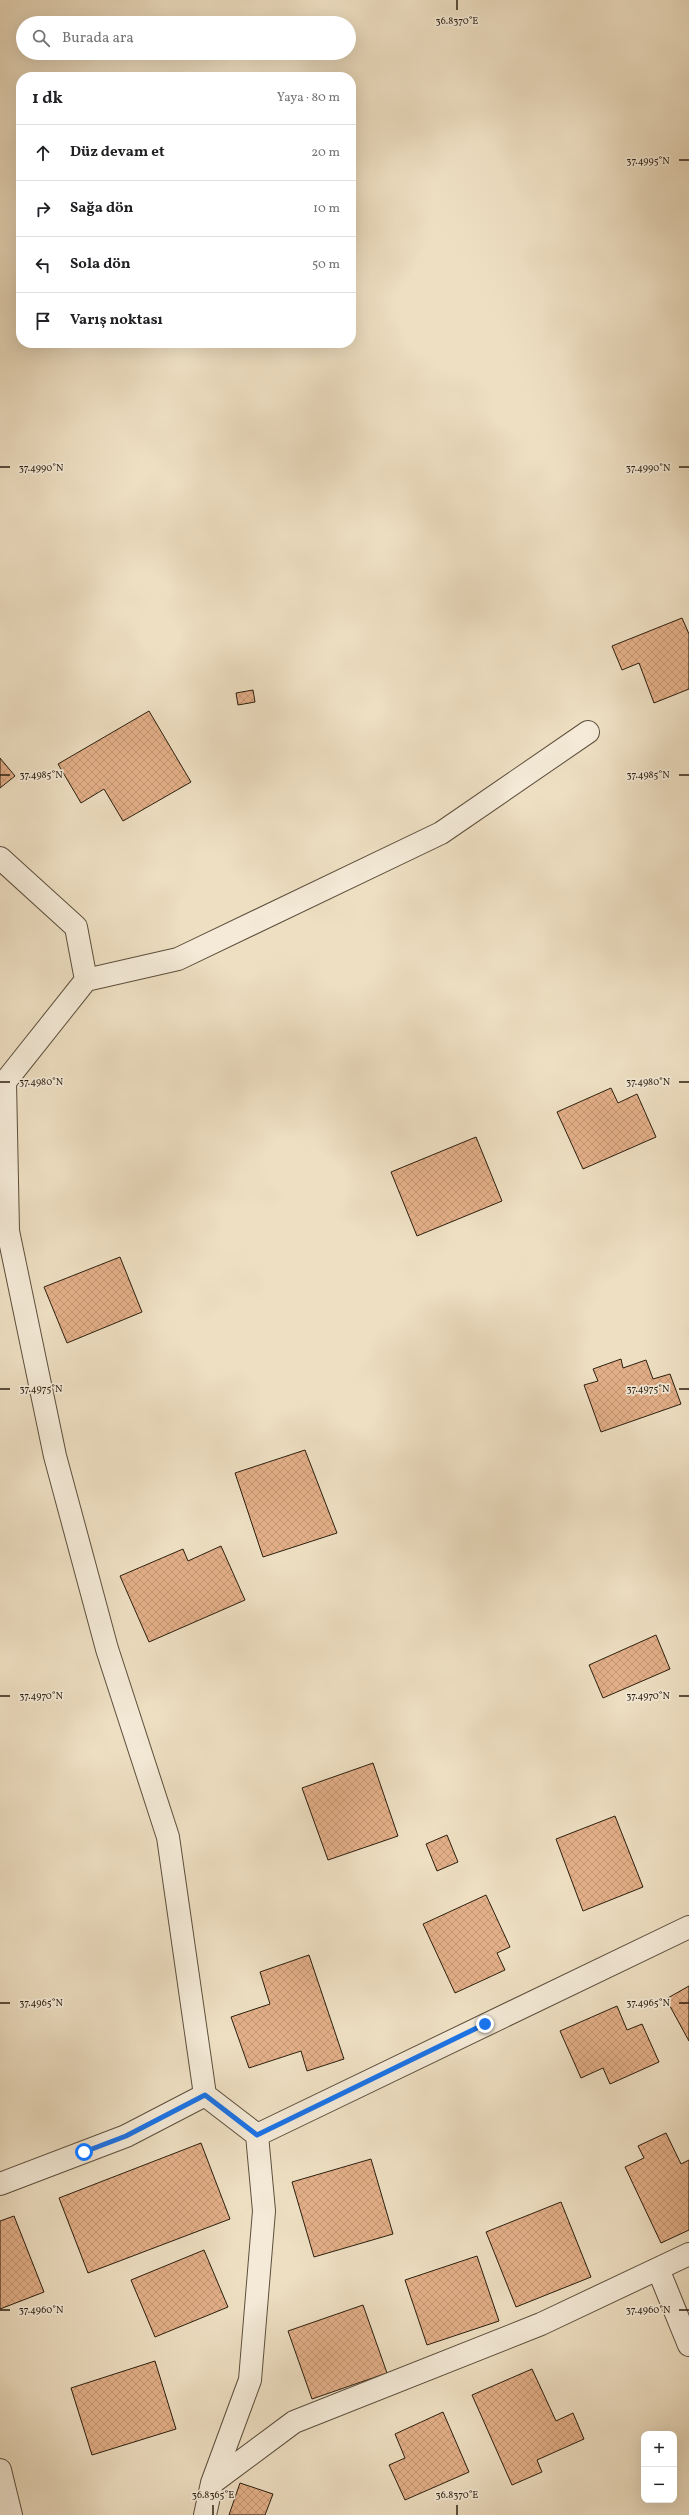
<!DOCTYPE html>
<html lang="tr">
<meta charset="utf-8">
<style>
body{margin:0;font-family:Vollkorn,serif;background:#f6f6f6;color:#202124}
.controls{position:absolute;right:12px;bottom:12px;display:grid;overflow:hidden;border-radius:8px;box-shadow:0 4px 16px #0002}
.controls button{width:36px;height:36px;display:grid;place-items:center;padding:0;border:0;border-bottom:1px solid #e0e0e0;background:#fff;color:#202124;font:20px sans-serif}
.stop{position:absolute;width:12px;height:12px;margin:-9px;border:3px solid #1a73e8;border-radius:50%;background:#fff}
.stop.end{background:#1a73e8;border-color:#fff;box-shadow:0 1px 4px #0008}
.list{margin:0;padding:0;list-style:none}
h2{display:flex;justify-content:space-between;align-items:center;height:52px;margin:0;padding:0 16px;font-size:17px}
h2 small{font-size:13px;font-weight:400;color:#757577}
.list li{display:grid;grid-template-columns:26px 1fr auto;gap:12px;align-items:center;box-sizing:border-box;height:56px;padding:0 16px;border-top:1px solid #e0e0e0}
.list b{display:block;font-size:15px;white-space:nowrap}
.list em{font-size:13px;font-style:normal;color:#757577}
.icon{flex:none;width:22px;height:22px;fill:none;stroke:currentColor;stroke-width:2;stroke-linecap:round;stroke-linejoin:round}
.map{position:relative;flex:none;width:689px;height:2515px;overflow:hidden}
.search{position:absolute;background:#fff;box-shadow:0 4px 16px #0002;left:16px;top:16px;width:340px;height:44px;display:flex;align-items:center;gap:10px;box-sizing:border-box;padding:0 14px;border-radius:22px;color:#757577;font-size:15px}
.panel{position:absolute;background:#fff;box-shadow:0 4px 16px #0002;left:16px;top:72px;width:340px;height:276px;border-radius:16px}
.map>svg:first-child{display:block}
</style>
<div class="map">
<svg width="689" height="2515" viewBox="0 0 689 2515">
<defs>
<pattern id="building-cross-hatch" width="8" height="8" patternUnits="userSpaceOnUse"><rect width="8" height="8" fill="#e3af88"/><path d="M0 0l8 8M0 8l8-8" fill="none" stroke="#c39674"/></pattern>
</defs>
<rect width="100%" height="100%" fill="#eedfc2"/>
<filter id="stains"><feTurbulence type="fractalNoise" baseFrequency=".005" numOctaves="4"/><feColorMatrix values="0 0 0 0 .2 0 0 0 0 .09 0 0 0 0 .02 0 0 0 .5 -.17"/></filter>
<radialGradient id="worn" r=".72"><stop offset=".6" stop-color="#630" stop-opacity="0"/><stop offset="1" stop-color="#630" stop-opacity=".3"/></radialGradient>
<!-- building -->
<path fill="url(#building-cross-hatch)" stroke="#2b1f10" d="M682,618l7,16v55l-35,14 -15,-40 -17,7 -10,-24z
M253,690l2,12 -17,3 -2,-12z
M149,711l42,71 -68,39 -19,-32 -23,14 -23,-39z
M0,758l15,18 -15,12z
M611,1088l7,15 19,-9 19,43 -73,32 -26,-57z
M476,1137l26,64 -85,35 -26,-64z
M120,1257l22,55 -75,31 -23,-56z
M621,1359l2,9 23,-8 7,19 17,-5 11,30 -80,28 -17,-47 14,-4 -5,-12z
M305,1450l32,83 -74,24 -28,-84z
M221,1546l24,54 -96,42 -29,-66 63,-27 5,12z
M656,1635l14,34 -67,29 -14,-33z
M373,1763l25,73 -70,24 -26,-72z
M615,1816l28,71 -60,24 -27,-72z
M447,1835l11,27 -21,9 -11,-27z
M486,1895l24,52 -13,6 8,17 -50,23 -32,-69z
M309,1955l35,104 -37,12 -6,-20 -52,17 -18,-51 39,-13 -10,-32z
M689,1986v55l-23,-42z
M617,2006l10,24 15,-6 17,38 -49,22 -7,-16 -22,10 -21,-47z
M666,2133l15,31 8,-4v70l-28,13 -36,-76 19,-9 -6,-12z
M201,2143l29,76 -142,54 -29,-75z
M371,2159l22,75 -79,23 -22,-75z
M561,2202l30,75 -75,30 -30,-75z
M14,2216l30,76 -44,17v-88z
M204,2250l24,57 -73,30 -24,-57z
M477,2256l22,65 -72,24 -22,-65z
M363,2305l24,68 -75,26 -24,-68z
M155,2361l21,68 -84,26 -21,-67z
M532,2369l24,52 17,-8 11,26 -47,21 5,12 -30,13 -40,-90z
M443,2412l26,60 -64,28 -16,-35 16,-7 -10,-24z
M240,2483l33,11 -8,21h-36z"/>
<g fill="none" stroke-linecap="round" stroke-linejoin="round">
<defs>
<path id="minor" d="M0,858l76,69 10,53 -81,102 3,149 47,225 52,193 61,188 37,258 52,40
M86,980l92,-21 263,-126 147,-101
M0,2184l126,-48 79,-41
M658,2269l31,76
M0,2470l11,45
M212,2483l82,-61 247,-98 148,-70
M205,2515l7,-32 38,-103 14,-169 -7,-76 432,-208"/>
</defs>
<!-- minor casing -->
<use href="#minor" stroke="#5c4f3c" stroke-width="24"/>
<!-- minor -->
<use href="#minor" stroke="#f4ead7" stroke-width="22"/>
</g>
<g fill="none" stroke-linecap="round" stroke-linejoin="round">
<!-- route -->
<path stroke="#1a73e8" stroke-width="5" d="M84,2152l42,-16 79,-41 52,40 228,-111"/>
</g>
<!-- ticks -->
<path fill="none" stroke="#2b1f10" stroke-width="1.5" d="M457,0v10M679,160h10M0,467h10M679,467h10M0,775h10M679,775h10M0,1082h10M679,1082h10M0,1389h10M679,1389h10M0,1696h10M679,1696h10M0,2003h10M679,2003h10M0,2310h10M679,2310h10M213,2505v10M457,2505v10"/>
<g font-size="10" text-anchor="middle" fill="#2b1f10" stroke="#f4ead7" stroke-width="3.5" stroke-linejoin="round" paint-order="stroke">
<text x="457" y="24">36.8370°E</text>
<text x="648" y="164">37.4995°N</text>
<text x="41" y="471">37.4990°N</text>
<text x="648" y="471">37.4990°N</text>
<text x="41" y="778">37.4985°N</text>
<text x="648" y="778">37.4985°N</text>
<text x="41" y="1085">37.4980°N</text>
<text x="648" y="1085">37.4980°N</text>
<text x="41" y="1392">37.4975°N</text>
<text x="648" y="1392">37.4975°N</text>
<text x="41" y="1699">37.4970°N</text>
<text x="648" y="1699">37.4970°N</text>
<text x="41" y="2006">37.4965°N</text>
<text x="648" y="2006">37.4965°N</text>
<text x="41" y="2313">37.4960°N</text>
<text x="648" y="2313">37.4960°N</text>
<text x="213" y="2498">36.8365°E</text>
<text x="457" y="2498">36.8370°E</text>
</g>
<rect width="100%" height="100%" filter="url(#stains)"/>
<rect width="100%" height="100%" fill="url(#worn)"/>
</svg>
<div class="controls">
<button>+</button>
<button>−</button>
</div>
<div class="stop" style="left:84px;top:2152px"></div>
<div class="stop end" style="left:485px;top:2024px"></div>
<div class="search"><svg class="icon" aria-label="search" viewBox="0 0 24 24"><circle cx="10" cy="10" r="6"/><path d="M15 15l6 6"/></svg>Burada ara</div>
<section class="panel">
<h2>1 dk<small>Yaya · 80 m</small></h2>
<ul class="list">
<li><svg class="icon" aria-label="ahead" viewBox="0 0 24 24"><path d="M12 20V5M6 11l6-6 6 6"/></svg><div><b>Düz devam et</b></div><em>20 m</em></li>
<li><svg class="icon" aria-label="right" viewBox="0 0 24 24"><path d="M7 20v-9h11M14 6l5 5-5 5"/></svg><div><b>Sağa dön</b></div><em>10 m</em></li>
<li><svg class="icon" aria-label="left" viewBox="0 0 24 24"><path d="M17 20v-9H6M10 6l-5 5 5 5"/></svg><div><b>Sola dön</b></div><em>50 m</em></li>
<li><svg class="icon" aria-label="arrive" viewBox="0 0 24 24"><path d="M6 21V4h12l-3 4 3 4H6"/></svg><div><b>Varış noktası</b></div></li>
</ul>
</section>
</div>
